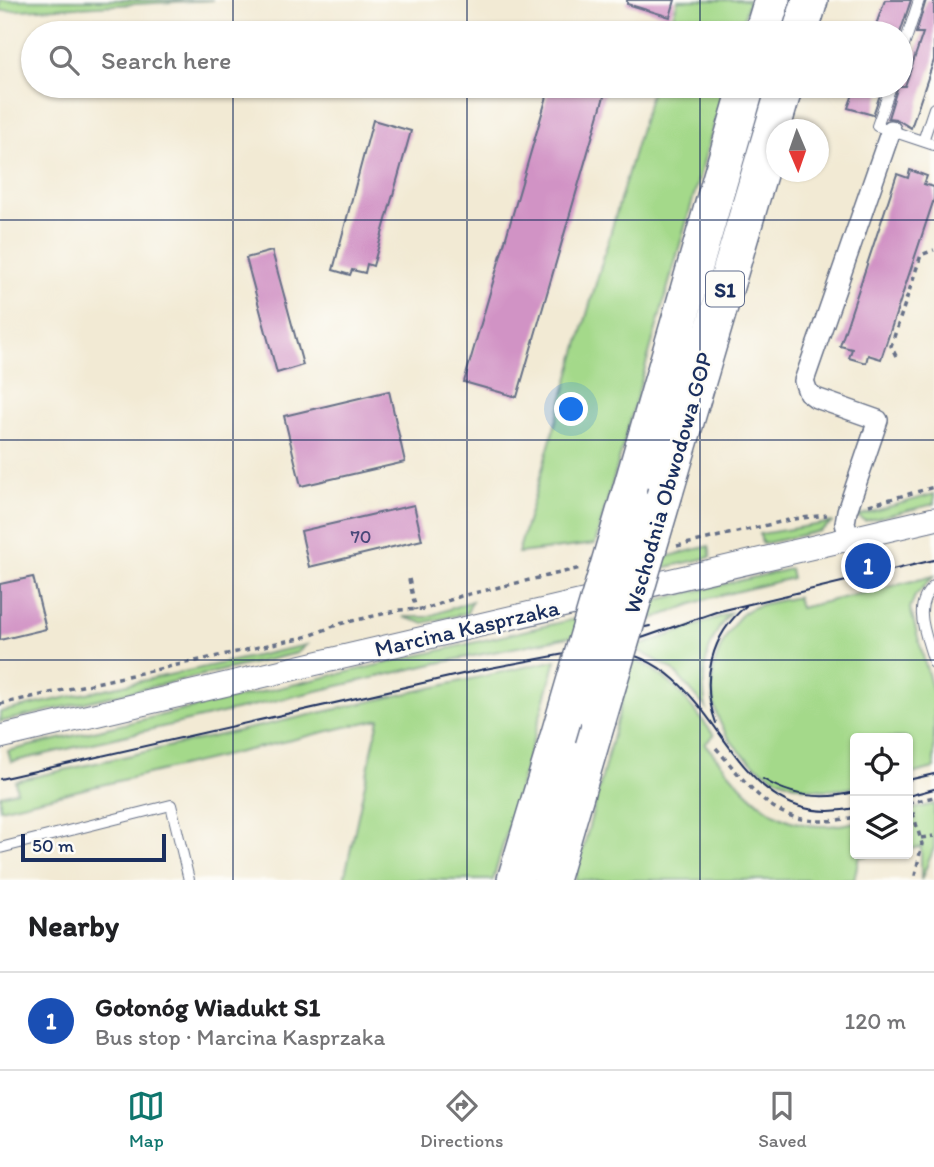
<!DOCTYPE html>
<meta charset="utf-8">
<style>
body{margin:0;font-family:Itim,sans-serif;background:#f2f2f2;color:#202124}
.controls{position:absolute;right:21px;bottom:21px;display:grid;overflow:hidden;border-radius:7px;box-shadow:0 2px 5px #0004}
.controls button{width:63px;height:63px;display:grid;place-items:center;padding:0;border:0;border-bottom:2px solid #e0e0e0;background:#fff;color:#202124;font:35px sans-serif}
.compass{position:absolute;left:766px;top:119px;width:63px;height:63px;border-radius:50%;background:#fff;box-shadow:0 2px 5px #0004;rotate:178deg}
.scale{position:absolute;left:21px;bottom:18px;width:145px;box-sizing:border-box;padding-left:7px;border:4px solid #1b2f5e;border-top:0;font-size:19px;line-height:24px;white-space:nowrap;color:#1b2f5e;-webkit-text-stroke:5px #fdfcf7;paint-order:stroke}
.you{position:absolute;left:572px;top:410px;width:24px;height:24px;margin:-18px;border:5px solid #fff;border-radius:50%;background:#1a73e8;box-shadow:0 0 0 10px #1a73e833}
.badge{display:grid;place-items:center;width:46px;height:46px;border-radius:50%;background:#0f766e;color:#fff;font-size:23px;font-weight:700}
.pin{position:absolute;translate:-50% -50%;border:4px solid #fff;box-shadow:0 2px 7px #0006}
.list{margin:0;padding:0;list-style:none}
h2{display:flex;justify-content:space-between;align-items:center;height:91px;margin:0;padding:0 28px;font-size:30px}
h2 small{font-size:23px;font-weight:400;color:#757577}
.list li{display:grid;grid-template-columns:46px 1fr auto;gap:21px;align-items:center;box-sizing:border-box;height:98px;padding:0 28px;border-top:2px solid #e0e0e0}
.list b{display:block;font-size:26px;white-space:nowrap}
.list p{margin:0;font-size:23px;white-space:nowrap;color:#757577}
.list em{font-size:23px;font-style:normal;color:#757577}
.icon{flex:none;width:38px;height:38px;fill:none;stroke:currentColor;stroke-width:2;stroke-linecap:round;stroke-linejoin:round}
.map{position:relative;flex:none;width:934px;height:880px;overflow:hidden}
.search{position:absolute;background:#fff;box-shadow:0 2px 5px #0004;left:21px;right:21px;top:21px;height:77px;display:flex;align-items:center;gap:18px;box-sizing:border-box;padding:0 24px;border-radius:38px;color:#757577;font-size:26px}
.sheet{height:189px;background:#fff}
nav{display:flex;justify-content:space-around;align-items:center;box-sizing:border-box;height:98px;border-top:2px solid #e0e0e0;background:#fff;font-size:19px;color:#757577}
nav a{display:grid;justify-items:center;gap:4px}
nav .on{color:#0f766e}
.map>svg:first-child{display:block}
</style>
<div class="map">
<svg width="934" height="880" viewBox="0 0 934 880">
<rect width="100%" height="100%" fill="#fdfcf7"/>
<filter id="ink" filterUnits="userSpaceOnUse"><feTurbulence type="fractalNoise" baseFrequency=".0143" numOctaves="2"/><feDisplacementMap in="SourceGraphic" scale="14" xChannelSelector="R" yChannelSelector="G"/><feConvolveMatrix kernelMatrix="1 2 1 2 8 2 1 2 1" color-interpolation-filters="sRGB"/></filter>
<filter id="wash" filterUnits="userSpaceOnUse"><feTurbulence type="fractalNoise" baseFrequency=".00686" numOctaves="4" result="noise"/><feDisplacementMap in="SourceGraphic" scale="28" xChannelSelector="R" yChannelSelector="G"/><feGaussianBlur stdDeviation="1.57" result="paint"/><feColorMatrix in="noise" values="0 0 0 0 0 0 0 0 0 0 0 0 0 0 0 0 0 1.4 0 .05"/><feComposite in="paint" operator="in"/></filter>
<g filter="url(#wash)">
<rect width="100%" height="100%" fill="#f2ead4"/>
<!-- green -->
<path fill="#a4d98a" stroke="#608474" stroke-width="2" d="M0,0h213l-213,11z
M678,0h71l-9,33h-72z
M653,86h72l-130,458 -77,9z
M934,494v10l-69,17 -8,-5z
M833,522l-13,9 -58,13 -2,-10z
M709,546l2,11 -58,13 -3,-9z
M790,569l2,9 -86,21 -62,23 -211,42 -422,98 -3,-11z
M934,576l-19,20 -5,12 24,88v72l-26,7v-37h-53v49c-85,20 -179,-65 -129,-150 6,-10 13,-23 24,-28 13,-7 32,-8 47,-12l3,11z
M472,601l-5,12 -44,10 -20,-6h24z
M730,613c-23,27 -30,60 -24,95l-34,-39 -38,-21z
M306,645l-9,8 -297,69v-10z
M633,659c37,15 57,46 81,76l-9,9c44,52 74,96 150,78v32h21l-17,3 -5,23h-279z
M556,660l-63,220h-149l35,-161 -379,90v-14l17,-4 -2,-10z
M934,804v44l-13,32v-33l-13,2v-39z"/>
<g id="blocks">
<!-- building -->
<path fill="#d193c5" d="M627,0h48l-5,17 -43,-13z
M885,0h26l-11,33h-27z
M926,0h8v60l-23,68 -15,-9 -8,-1 10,-32h7l18,-53h-7z
M550,86h31l24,7 -88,304 -53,-15z
M856,86h27l-10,29 -25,-7z
M373,120l38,11 -38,135 -6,-2 -2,9 -13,-3 -2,5 -17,-5z
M910,170l17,6 -3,8 10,3v12l-53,160 -13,-4 -2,8 -17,-5 3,-9 -12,-3 57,-172 11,4z
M272,251l31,114 -26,8 -31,-115z
M389,391l16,71 -104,24 -17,-70z
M414,505l8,35 -113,27 -8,-36z
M33,577l13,52 -46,11v-56z"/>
</g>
</g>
<g filter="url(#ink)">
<use href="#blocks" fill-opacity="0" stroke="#667087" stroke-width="2"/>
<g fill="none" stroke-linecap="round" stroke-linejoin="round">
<defs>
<path id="service" d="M901,55l18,-55
M891,86l-14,40 57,19
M923,141l11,-33
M934,586c-24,20 -6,52 0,77
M0,848l171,-43 18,75"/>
<path id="minor" d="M849,539l-4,-16 2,-12 31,-91 -62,-22 -8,-6 -4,-11 87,-251"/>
<path id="tertiary" d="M0,737l934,-218"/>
<path id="motorway" d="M762,33l10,-33
M800,33l10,-33
M665,493l120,-407
M629,495l118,-409
M515,880l43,-143
M551,880l47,-160"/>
</defs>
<!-- service casing -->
<use href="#service" stroke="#667087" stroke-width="12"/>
<!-- minor casing -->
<use href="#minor" stroke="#667087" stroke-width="22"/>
<!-- tertiary casing -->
<use href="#tertiary" stroke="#667087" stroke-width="25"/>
<!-- motorway casing -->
<use href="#motorway" stroke="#667087" stroke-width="38"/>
<!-- path -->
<path stroke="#667087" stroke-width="3.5" stroke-dasharray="5 5" stroke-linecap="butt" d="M896,356l-5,-10 30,-91 13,-5
M869,505l65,-18
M677,546l116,-27 34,-4
M409,579l7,31
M0,704l309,-68 30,-12 61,-14 25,-1 36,-13 120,-28
M716,748c44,51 65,85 139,69
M908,803l26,-6
M910,803l12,41 -8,36
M921,838l13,-2"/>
<!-- service -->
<use href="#service" stroke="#fff" stroke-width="10"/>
<!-- minor -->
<use href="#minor" stroke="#fff" stroke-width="19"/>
<!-- tertiary -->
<use href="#tertiary" stroke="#fff" stroke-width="23"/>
<!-- motorway -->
<use href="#motorway" stroke="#fff" stroke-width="35"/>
<!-- tram -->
<path stroke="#1b2f5e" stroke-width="2" d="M582,640l68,-14
M609,650c118,12 115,186 246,158
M716,723c-16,-43 -5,-88 30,-117
M0,779l480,-109 153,-29 83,-29 218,-52
M763,779c29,18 60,21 92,13
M908,780l26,-6
M908,796l26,-7"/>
<defs>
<path id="motorway-bridge" d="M598,720l67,-227
M558,737l71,-242"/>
</defs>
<!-- motorway-bridge casing -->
<use href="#motorway-bridge" stroke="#667087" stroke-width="38" stroke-linecap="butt"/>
<!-- motorway-bridge -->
<use href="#motorway-bridge" stroke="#fff" stroke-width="35"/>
</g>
</g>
<!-- grid -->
<path fill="none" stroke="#1b2f5e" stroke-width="2" stroke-opacity="0.55" d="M233,0v33M467,0v33M700,0v33M233,86v794M467,86v794M700,86v794M0,220h934M0,440h934M0,660h934"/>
<g text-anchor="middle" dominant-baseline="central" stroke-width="5" stroke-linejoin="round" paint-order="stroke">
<!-- number labels -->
<g font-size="19" fill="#484878">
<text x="361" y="536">70</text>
</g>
<!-- shield labels -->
<rect fill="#fdfcf7" stroke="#5f6c8c" stroke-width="2" x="706" y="271.5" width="38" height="35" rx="5"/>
<g font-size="21" font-weight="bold" fill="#1b2f5e">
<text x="725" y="289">S1</text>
</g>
<!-- street labels -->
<g font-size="23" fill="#1b2f5e" stroke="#fdfcf7">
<text transform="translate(668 483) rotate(-74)">Wschodnia Obwodowa GOP</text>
<text transform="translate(467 628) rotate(-13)">Marcina Kasprzaka</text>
</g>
</g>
</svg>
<div class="controls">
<button><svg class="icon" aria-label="locate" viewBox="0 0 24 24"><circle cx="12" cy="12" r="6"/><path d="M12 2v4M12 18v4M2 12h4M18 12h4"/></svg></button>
<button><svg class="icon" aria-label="layers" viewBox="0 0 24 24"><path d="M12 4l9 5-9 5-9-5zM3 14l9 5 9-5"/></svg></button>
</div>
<svg class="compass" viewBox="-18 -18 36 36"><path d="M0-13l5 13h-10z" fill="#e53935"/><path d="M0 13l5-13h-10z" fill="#757577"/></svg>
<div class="scale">50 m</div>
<div class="you"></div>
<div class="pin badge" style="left:868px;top:566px;background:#1a4fb4">1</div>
<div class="search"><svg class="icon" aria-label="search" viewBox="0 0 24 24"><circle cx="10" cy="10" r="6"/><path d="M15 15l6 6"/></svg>Search here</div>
</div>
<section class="sheet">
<h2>Nearby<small></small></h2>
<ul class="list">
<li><span class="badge" style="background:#1a4fb4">1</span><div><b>Gołonóg Wiadukt S1</b><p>Bus stop · Marcina Kasprzaka</p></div><em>120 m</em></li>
</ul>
</section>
<nav>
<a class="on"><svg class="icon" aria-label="map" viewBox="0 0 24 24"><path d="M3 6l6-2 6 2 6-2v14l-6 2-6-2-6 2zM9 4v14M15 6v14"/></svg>Map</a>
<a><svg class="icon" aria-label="directions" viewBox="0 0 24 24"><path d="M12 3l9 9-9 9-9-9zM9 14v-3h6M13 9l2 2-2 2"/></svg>Directions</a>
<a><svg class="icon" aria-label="saved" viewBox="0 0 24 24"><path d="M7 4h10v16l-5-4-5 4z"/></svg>Saved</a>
</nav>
